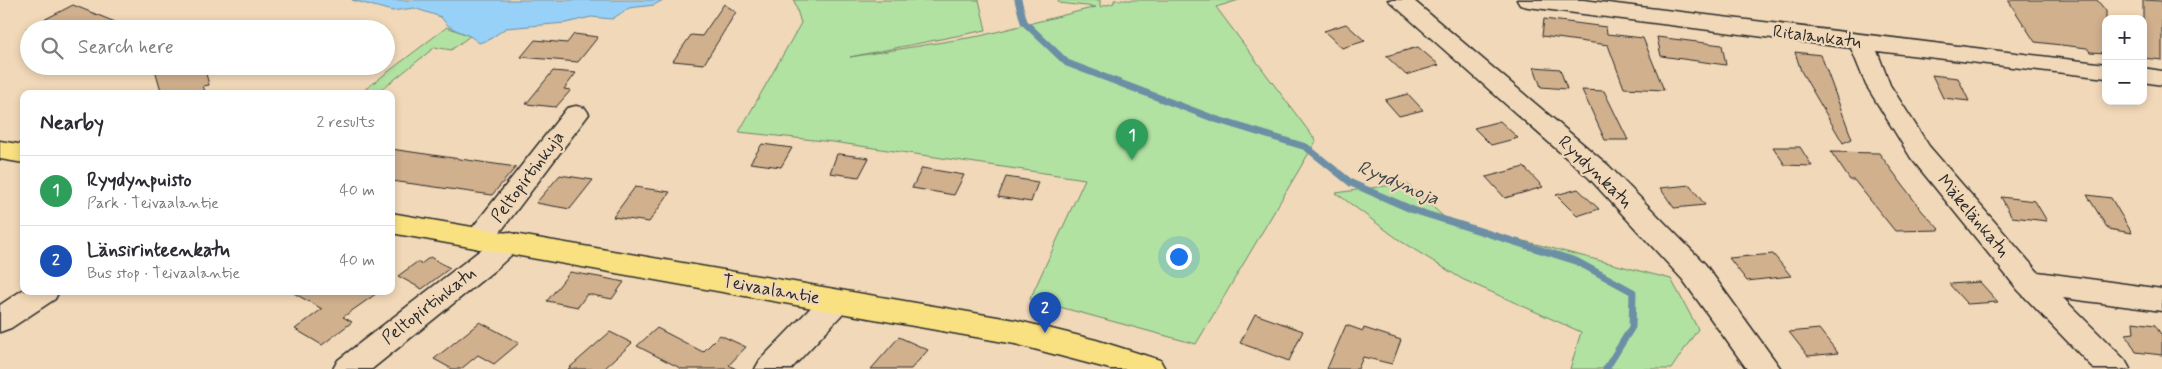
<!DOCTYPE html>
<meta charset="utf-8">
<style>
body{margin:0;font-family:Mynerve,sans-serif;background:#f2f2f3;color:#2b2b33}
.controls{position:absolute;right:15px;top:15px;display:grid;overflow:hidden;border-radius:10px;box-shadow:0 2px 8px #0003}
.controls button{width:45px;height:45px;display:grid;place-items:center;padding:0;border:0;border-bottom:1px solid #e1e1e2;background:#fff;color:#2b2b33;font:25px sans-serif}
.you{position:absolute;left:1178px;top:256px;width:18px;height:18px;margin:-12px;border:4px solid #fff;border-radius:50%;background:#1a73e8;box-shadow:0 0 0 8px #1a73e833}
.badge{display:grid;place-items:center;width:32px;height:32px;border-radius:50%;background:#7c3aed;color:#fff;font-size:16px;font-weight:700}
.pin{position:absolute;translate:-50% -41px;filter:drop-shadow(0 1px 2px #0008)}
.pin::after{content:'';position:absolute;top:26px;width:18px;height:15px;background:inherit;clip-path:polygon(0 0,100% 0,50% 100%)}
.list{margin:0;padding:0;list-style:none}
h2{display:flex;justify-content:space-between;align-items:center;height:65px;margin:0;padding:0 20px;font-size:21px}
h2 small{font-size:16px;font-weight:400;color:#7c7c81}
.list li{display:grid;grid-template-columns:32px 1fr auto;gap:15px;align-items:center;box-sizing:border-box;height:70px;padding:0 20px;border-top:1px solid #e1e1e2}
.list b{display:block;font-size:19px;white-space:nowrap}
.list p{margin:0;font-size:16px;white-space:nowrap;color:#7c7c81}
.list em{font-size:16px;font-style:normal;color:#7c7c81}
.icon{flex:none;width:28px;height:28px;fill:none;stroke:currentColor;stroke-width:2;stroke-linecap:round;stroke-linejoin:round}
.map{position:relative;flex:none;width:2162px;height:369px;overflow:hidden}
.search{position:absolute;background:#fff;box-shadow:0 2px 8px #0003;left:20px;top:20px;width:375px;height:55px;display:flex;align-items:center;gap:12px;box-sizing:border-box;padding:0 18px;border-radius:28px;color:#7c7c81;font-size:19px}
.panel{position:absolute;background:#fff;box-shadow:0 2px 8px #0003;left:20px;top:90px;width:375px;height:205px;border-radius:10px}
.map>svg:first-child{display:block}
</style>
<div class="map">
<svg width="2162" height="369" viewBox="0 0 2162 369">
<rect width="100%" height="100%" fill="#f1d8b8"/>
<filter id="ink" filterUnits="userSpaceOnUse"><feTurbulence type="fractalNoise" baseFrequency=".02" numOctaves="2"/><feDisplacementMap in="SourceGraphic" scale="10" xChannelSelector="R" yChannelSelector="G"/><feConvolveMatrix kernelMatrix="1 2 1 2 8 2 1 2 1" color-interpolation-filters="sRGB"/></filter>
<g filter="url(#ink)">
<!-- green -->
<path fill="#b1e2a2" stroke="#6e8666" d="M794,0h185l7,30 -136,27 130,-21 116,-29 -37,-4 -1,-3h42v7l14,-4v-3h125l-23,7 100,134 -120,203 -166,-45 55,-120 -252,-37 -94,-10 62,-109z
M447,27l23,9 -19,14 -16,-3 -59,47h-17z
M1406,183l38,34 49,16 178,46 27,50 -27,40h-101l11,-37 -119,-53 -60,-37 -66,-49z"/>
<!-- water -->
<path fill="#98d1f7" stroke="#6c8fa5" d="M352,0h311l-9,5 -25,3 -17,11 -21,-2 -25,6 -60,5 -16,11 -11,4c-15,-14 -27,-9 -38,-26l-27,-9 -22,3z"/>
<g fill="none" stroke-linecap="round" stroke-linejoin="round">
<!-- stream -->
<path stroke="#6c8fa5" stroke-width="7" d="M1018,0l6,22 43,41 148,56 91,28 45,36 62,27 163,51 57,31 -1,35 -26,42"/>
</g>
<!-- building -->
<path fill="#d0b08d" stroke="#2b2b2b" d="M2008,0h89l9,11v42l-16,-1 -3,-4 -52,-6z
M2143,0l19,1v59l-19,-2z
M724,4l12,8 -32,52 -31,-3 18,-26 11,1z
M73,5l57,23v1h-104z
M1544,19l62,8 1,7 36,4 21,52 -40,-2 -16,-43 -66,-9z
M1346,24l19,17 -23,7 -18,-17z
M574,34l24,3 -20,25 -57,-5 14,-17 32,3z
M1657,37l65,8 4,20 -65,-9z
M1418,47l21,18 -33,10 -20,-19z
M1795,52l26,3 31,84 -9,4 -42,-72z
M154,66h50l5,19 -6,1 3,8h-44z
M1534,67l26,2 7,20 -26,-2z
M553,71l23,2 -12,16 7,1 -15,17 -30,-3z
M1932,75l26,3 11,23 -26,-3z
M1582,90l22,1 24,49h-23z
M1408,94l15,16 -24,6 -14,-16z
M1500,121l18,17 -27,7 -17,-17z
M762,144l30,4 -11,19 -31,-4z
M1773,147h27l12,19 -27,-1z
M391,149l90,13 35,5 -24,28 -78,-11 -23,-3z
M1831,152l48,1 43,58 18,19 -45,1 -41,-51h-4z
M837,154h3l29,4 -10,19 -29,-4z
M1524,167l19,20 -38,11 -19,-21z
M922,168l42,7 -10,20 -42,-7z
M560,175l33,5 -23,29 -34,-6z
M1006,177l32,5 -7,20 -33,-5z
M1690,185l15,20 -31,3 -14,-20z
M635,187l35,5 -21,30 -36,-5z
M1578,189l21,20 -22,7 -21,-21z
M2087,195l24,3 21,35 -24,-4z
M2001,197l34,4 12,20 -35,-4z
M1773,254l18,22 -44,5 -18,-23z
M430,257l20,11 -28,21 -24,-13 19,-14 4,2z
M570,272l29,5 25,5 -12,17 -25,-5 -9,13 -31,-6z
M1980,282l18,20 -31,2 -18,-20z
M290,291h90l-37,26 9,5 -30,23 -27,-16 27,-20z
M1255,314l48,17 -14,30 -49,-18z
M480,322l39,21 -25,21 -16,-9 -17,14h-9l-18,-10z
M2133,322l22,3 7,11v19l-26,-3 -10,-18 8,-1z
M1346,325l17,6 1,-3 37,12 -9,24 -29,-7 -5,12h-31z
M657,328l46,24 17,-17 26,12 -17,18 7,4h-54l-45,-23z
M1819,329l19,24 -30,3 -19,-24z
M610,332l22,11 -28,26h-36z
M899,337l29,13 -17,19h-40z"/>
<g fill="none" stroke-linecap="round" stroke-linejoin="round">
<defs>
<path id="minor" d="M1388,0h25l196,166 96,98 76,105h-34l-64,-89 -94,-102z
M1517,0h66l523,64v14l-229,-27 13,34 39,61 109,126 124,17v22l-99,-13 62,62 5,9h-36l-76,-79 -107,-132 -45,-73 -15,-37 -323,-41 -8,-2z
M2143,68l19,3v14l-19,-3z
M576,106l9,2 4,6 -91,121 10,-3 10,3 4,7 -4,7 -22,20 -124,100h-39l5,-9 145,-112 -4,1 -10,-3 -4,-7 4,-7 98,-124z
M24,289v2h35l-4,8 -44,29 -11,4v-27z
M835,291l11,3 4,8 -4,8 -55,59h-36l5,-9 64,-66z"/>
<path id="major" d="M0,141l24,4v18l-24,-4z
M391,213l624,107 81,20 64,20 5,9h-55l-95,-25 -624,-111z"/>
</defs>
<!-- minor casing -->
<use href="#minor" stroke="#2b2b2b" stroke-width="3"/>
<!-- major casing -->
<use href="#major" stroke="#2b2b2b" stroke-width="3"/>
<!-- minor -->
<use href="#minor" fill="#f1d8b8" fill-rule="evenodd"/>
<!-- major -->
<use href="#major" fill="#f9e181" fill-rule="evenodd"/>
</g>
</g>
<g text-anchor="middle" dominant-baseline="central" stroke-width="4.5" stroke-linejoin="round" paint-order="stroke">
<!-- street labels -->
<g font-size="18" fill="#2b2b2b" stroke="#f1d8b8">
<text transform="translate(1817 37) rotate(7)">Ritalankatu</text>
<text transform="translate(1595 172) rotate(44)">Ryydynkatu</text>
<text transform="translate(528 177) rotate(-53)">Peltopirtinkuja</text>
<text transform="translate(1973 216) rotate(50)">Mäkelänkatu</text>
<text transform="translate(771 290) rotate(10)">Teivaalantie</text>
<text transform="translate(429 306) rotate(-38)">Peltopirtinkatu</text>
</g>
<!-- water labels -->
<g font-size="19" font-style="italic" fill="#3b444a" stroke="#f1d8b8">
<text transform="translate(1398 183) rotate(23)">Ryydynoja</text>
</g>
</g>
</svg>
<div class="controls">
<button>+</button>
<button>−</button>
</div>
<div class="you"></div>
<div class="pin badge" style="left:1132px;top:160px;background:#2e9e5b">1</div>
<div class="pin badge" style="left:1045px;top:333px;background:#1a4fb4">2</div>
<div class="search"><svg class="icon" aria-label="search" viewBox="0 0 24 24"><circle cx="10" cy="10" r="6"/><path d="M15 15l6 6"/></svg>Search here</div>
<section class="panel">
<h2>Nearby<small>2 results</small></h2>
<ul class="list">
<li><span class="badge" style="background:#2e9e5b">1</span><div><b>Ryydynpuisto</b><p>Park · Teivaalantie</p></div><em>40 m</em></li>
<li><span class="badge" style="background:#1a4fb4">2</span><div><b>Länsirinteenkatu</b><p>Bus stop · Teivaalantie</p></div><em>40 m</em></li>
</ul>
</section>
</div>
